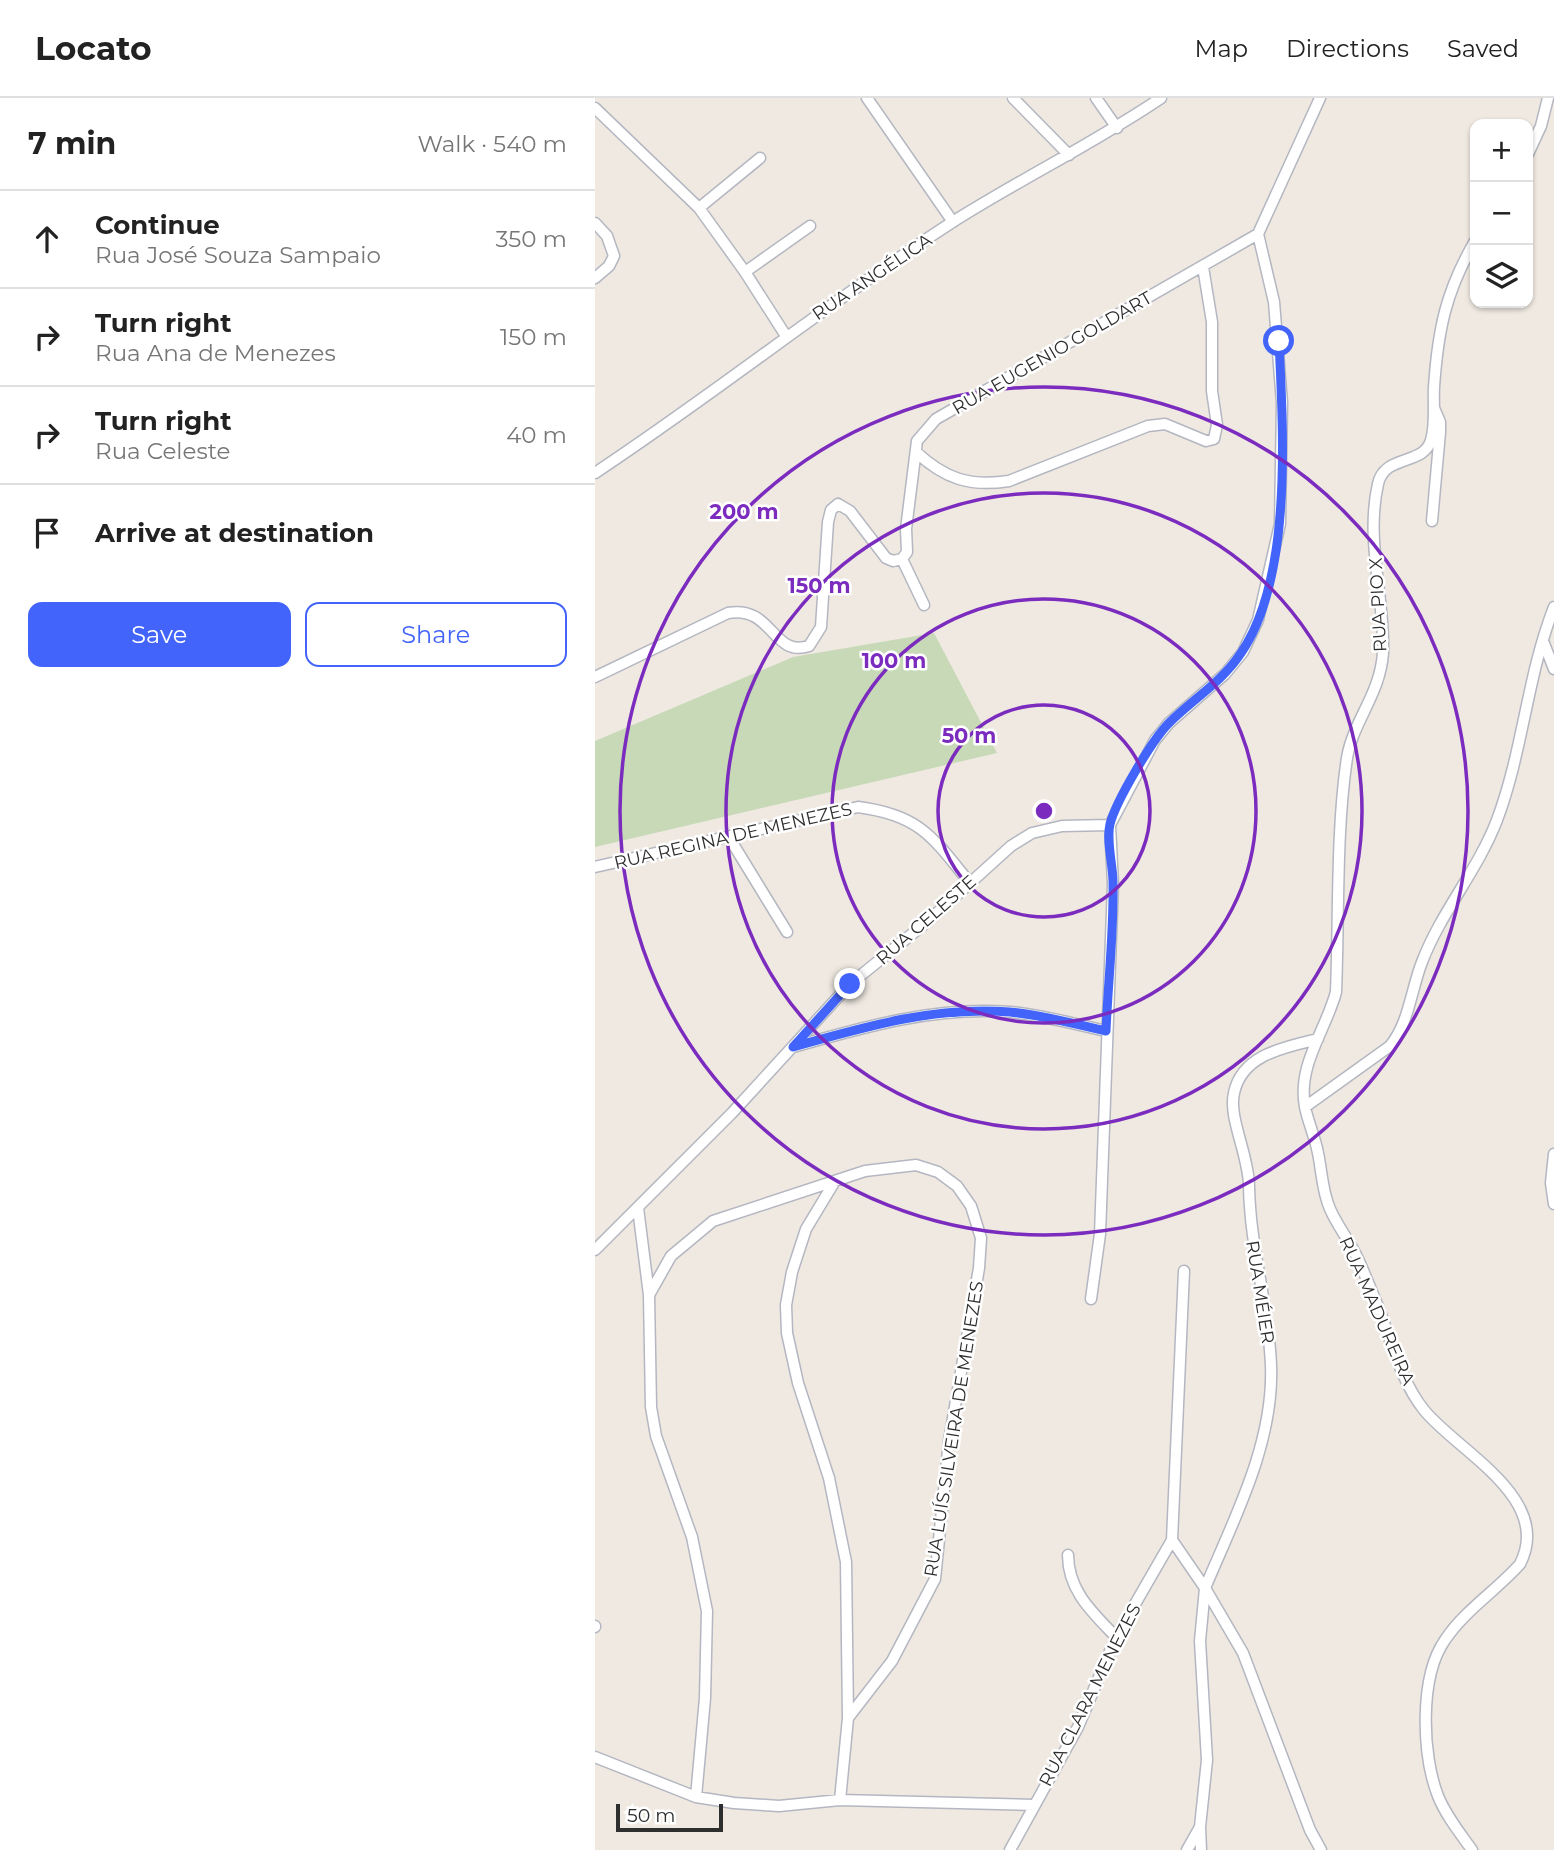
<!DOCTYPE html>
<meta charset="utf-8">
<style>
body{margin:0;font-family:Montserrat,sans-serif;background:#f2f2f2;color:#222}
.controls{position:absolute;right:21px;top:21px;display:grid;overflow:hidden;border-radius:14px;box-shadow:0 2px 5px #0004}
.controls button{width:63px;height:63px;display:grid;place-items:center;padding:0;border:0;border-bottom:2px solid #e0e0e0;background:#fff;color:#222;font:35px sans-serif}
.scale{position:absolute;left:21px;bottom:18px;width:107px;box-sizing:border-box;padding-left:7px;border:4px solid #2e2e2e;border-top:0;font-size:19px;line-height:24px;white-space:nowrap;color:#2e2e2e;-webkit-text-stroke:5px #fff;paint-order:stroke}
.stop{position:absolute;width:21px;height:21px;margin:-16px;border:5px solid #4264fb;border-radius:50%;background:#fff}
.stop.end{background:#4264fb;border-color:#fff;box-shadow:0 2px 7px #0008}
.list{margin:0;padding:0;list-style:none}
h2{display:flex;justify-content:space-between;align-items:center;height:91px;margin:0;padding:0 28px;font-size:30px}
h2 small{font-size:23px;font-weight:400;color:#767676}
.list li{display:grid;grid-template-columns:46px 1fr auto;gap:21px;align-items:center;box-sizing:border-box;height:98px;padding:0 28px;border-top:2px solid #e0e0e0}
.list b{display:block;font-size:26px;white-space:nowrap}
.list p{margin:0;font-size:23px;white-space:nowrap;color:#767676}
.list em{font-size:23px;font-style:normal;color:#767676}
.actions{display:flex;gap:14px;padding:21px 28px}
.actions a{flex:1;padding:16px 0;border:2px solid #4264fb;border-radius:14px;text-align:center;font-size:24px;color:#4264fb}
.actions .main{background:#4264fb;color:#fff}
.icon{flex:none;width:38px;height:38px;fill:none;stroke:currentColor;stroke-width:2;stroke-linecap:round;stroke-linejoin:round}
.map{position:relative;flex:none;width:959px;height:1752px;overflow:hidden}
header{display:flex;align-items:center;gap:42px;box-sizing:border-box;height:98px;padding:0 35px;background:#fff;border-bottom:2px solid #e0e0e0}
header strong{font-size:33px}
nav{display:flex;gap:38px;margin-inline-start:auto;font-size:24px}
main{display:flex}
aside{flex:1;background:#fff}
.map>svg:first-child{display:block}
</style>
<header>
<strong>Locato</strong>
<nav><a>Map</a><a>Directions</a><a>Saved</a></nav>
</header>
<main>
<aside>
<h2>7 min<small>Walk · 540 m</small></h2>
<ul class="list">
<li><svg class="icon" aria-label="ahead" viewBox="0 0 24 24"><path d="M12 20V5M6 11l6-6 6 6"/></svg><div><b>Continue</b><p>Rua José Souza Sampaio</p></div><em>350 m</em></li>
<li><svg class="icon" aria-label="right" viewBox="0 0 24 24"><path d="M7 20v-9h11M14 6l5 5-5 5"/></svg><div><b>Turn right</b><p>Rua Ana de Menezes</p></div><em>150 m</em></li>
<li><svg class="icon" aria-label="right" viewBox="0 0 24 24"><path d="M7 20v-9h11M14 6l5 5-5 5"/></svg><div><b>Turn right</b><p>Rua Celeste</p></div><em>40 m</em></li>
<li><svg class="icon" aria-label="arrive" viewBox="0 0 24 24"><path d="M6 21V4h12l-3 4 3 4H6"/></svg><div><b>Arrive at destination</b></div></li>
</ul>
<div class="actions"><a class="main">Save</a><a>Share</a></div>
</aside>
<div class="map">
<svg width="959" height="1752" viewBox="0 0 959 1752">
<rect width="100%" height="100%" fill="#efe9e1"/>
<!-- cemetery -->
<path fill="#c8d9b8" d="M339,535l63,120 -402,94v-106l198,-84z"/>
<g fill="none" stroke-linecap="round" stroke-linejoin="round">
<defs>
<path id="street" d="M272,0l86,124
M418,0l56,57
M501,0l21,30
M0,10l104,100 46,64 41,64
M933,56l13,-28 7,-28
M104,110l61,-50
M0,125l12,13 7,20 -5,10 -14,12
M150,174l65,-46
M321,354c29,27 54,35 93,29l139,-55 17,-2 41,17 8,-2 3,-14 -5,-34v-69l-9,-55
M0,375c121,-80 234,-171 356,-250 69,-44 142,-79 210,-125
M837,423l8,-89v-10l-6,-14
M307,461l5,-7 -1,-23 11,-88 19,-22 322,-185
M948,543l11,28
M0,579l133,-64c45,-8 44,45 81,33l12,-19 7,-105 3,-12 7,-6 12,7 36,47 7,3 9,-2 22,46
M135,741l57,93
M0,769l263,-60c61,8 74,29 111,75
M723,941c-32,8 -76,15 -84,54 -6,24 15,63 15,93 1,63 20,119 22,180 3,77 -37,153 -66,222l38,65 67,177 11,20
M198,949c71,-20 142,-41 217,-35 32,3 65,12 96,19
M710,1009l85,-61c19,-23 21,-56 32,-84 19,-50 56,-92 75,-142 26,-69 30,-144 57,-213
M959,1056l-3,29 3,21
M240,1083l-29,48 -14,43 -6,33 1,28 11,50 31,95 17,84 2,156 -8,82
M43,1110l11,87 2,112 5,29 36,101 15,74 -2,87 -9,99
M0,1152l137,-137 118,-129 77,-62 84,-76 21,-13 30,-7 48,-1
M54,1197l22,-39 42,-35 152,-50 51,-6 22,7 19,14 14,20 10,32 -2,30 -30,173 -14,138 -43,82 -44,57
M496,1201l9,-65 13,-350 -3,-59 45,-85 14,-17 56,-49 18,-22 15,-32 22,-96 2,-121 -8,-101 -16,-68 62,-136
M577,1442l33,48 -5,53 7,119 -7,67 1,23
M473,1457c0,36 25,58 48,82
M0,1528v1
M0,1659l101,40 38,6 45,3 61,-6 194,5
M415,1752l68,-123 38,-90 56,-97 12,-269
M592,1752l13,-23
M877,1752c-12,-17 -26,-34 -34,-54 -16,-41 -19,-119 7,-156 19,-29 52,-50 75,-76 34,-66 -63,-113 -96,-154 -24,-30 -33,-71 -47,-106 -7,-16 -13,-33 -21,-49 -8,-16 -19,-30 -26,-46 -8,-18 -8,-37 -12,-56 -3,-16 -10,-31 -13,-46 -8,-42 21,-77 31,-115 3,-75 0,-162 11,-234 6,-37 33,-63 36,-105 2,-55 -18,-113 -5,-169 6,-30 46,-18 53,-44 5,-16 2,-37 3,-53 4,-58 12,-96 41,-146"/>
</defs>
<!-- street casing -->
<use href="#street" stroke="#b4b7c1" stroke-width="13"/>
<!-- street -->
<use href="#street" stroke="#fff" stroke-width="10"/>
</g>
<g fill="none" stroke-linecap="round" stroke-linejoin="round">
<!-- route -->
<path stroke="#4264fb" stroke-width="9" d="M255,886l-57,63c71,-20 142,-41 217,-35 32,3 65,12 96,19 2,-49 8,-99 7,-149 0,-17 -7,-41 -3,-58 6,-23 42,-84 59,-101 24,-24 53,-41 72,-70 52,-76 42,-223 38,-312"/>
</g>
<!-- distance rings -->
<g fill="none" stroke="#7b2cbf" stroke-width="3.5">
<circle cx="449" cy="713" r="106"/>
<circle cx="449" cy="713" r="212"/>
<circle cx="449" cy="713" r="318"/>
<circle cx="449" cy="713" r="424"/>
</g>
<g text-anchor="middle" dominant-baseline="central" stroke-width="5" stroke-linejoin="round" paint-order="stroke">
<!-- street labels -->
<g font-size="18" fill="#2e2e2e" stroke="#fff">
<text transform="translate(277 179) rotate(-34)">RUA ANGÉLICA</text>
<text transform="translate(457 255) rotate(-30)">RUA EUGENIO GOLDART</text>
<text transform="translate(783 507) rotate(-93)">RUA PIO X</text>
<text transform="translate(138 738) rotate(-13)">RUA REGINA DE MENEZES</text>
<text transform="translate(331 822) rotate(-41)">RUA CELESTE</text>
<text transform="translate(665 1194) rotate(81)">RUA MÉIER</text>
<text transform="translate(782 1213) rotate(66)">RUA MADUREIRA</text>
<text transform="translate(359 1331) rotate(-81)">RUA LUÍS SILVEIRA DE MENEZES</text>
<text transform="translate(495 1597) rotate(-63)">RUA CLARA MENEZES</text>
</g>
</g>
<circle cx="449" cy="713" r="10" fill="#7b2cbf" stroke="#fff" stroke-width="3.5"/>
<g font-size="21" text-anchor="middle" font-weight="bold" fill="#7b2cbf" stroke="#fff" stroke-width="5" stroke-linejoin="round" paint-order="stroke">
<text x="149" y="421">200 m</text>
<text x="224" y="495">150 m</text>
<text x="299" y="570">100 m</text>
<text x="374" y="645">50 m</text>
</g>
</svg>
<div class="controls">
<button>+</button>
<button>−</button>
<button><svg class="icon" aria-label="layers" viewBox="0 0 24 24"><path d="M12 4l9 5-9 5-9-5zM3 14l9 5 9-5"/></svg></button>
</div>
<div class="scale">50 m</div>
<div class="stop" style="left:684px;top:243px"></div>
<div class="stop end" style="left:255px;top:886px"></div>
</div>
</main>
